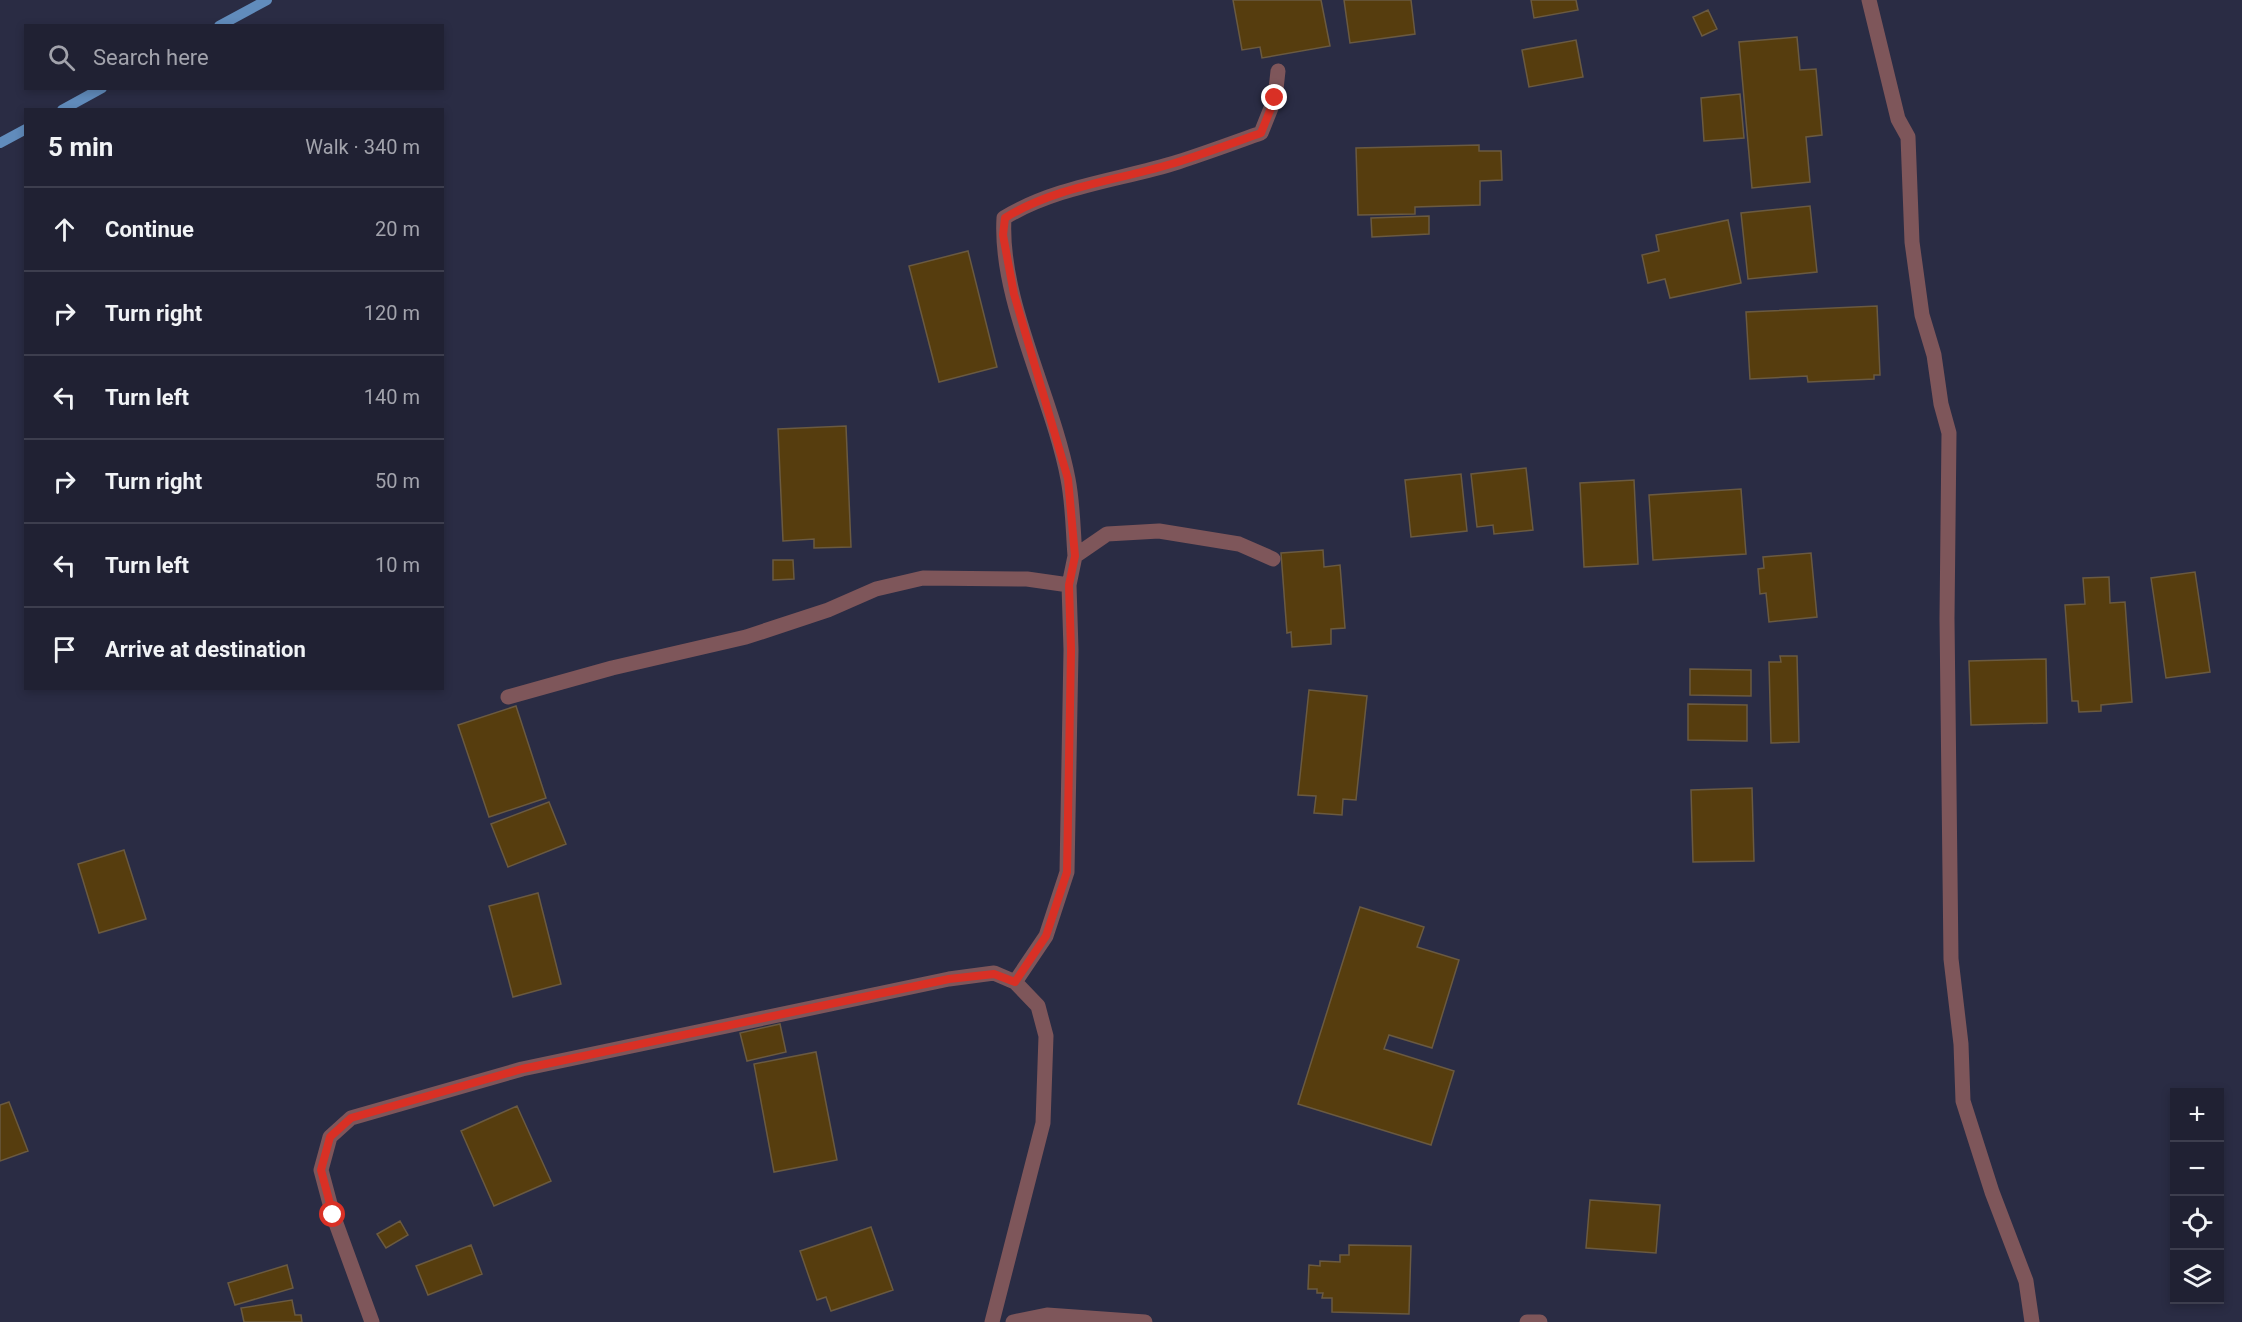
<!DOCTYPE html>
<meta charset="utf-8">
<style>
body{margin:0;font-family:Roboto,sans-serif;background:#28293b;color:#f1f3f6}
.controls{position:absolute;right:18px;bottom:18px;display:grid;overflow:hidden;border-radius:0px;box-shadow:0 3px 9px #0003}
.controls button{width:54px;height:54px;display:grid;place-items:center;padding:0;border:0;border-bottom:2px solid #3d3e4e;background:#202133;color:#f1f3f6;font:30px sans-serif}
.stop{position:absolute;width:18px;height:18px;margin:-14px;border:4px solid #d93025;border-radius:50%;background:#fff}
.stop.end{background:#d93025;border-color:#fff;box-shadow:0 2px 6px #0008}
.list{margin:0;padding:0;list-style:none}
h2{display:flex;justify-content:space-between;align-items:center;height:78px;margin:0;padding:0 24px;font-size:26px}
h2 small{font-size:20px;font-weight:400;color:#a2a3ac}
.list li{display:grid;grid-template-columns:39px 1fr auto;gap:18px;align-items:center;box-sizing:border-box;height:84px;padding:0 24px;border-top:2px solid #3d3e4e}
.list b{display:block;font-size:22px;white-space:nowrap}
.list em{font-size:20px;font-style:normal;color:#a2a3ac}
.icon{flex:none;width:33px;height:33px;fill:none;stroke:currentColor;stroke-width:2;stroke-linecap:round;stroke-linejoin:round}
.map{position:relative;flex:none;width:2242px;height:1322px;overflow:hidden}
.search{position:absolute;background:#202133;box-shadow:0 3px 9px #0003;left:24px;top:24px;width:420px;height:66px;display:flex;align-items:center;gap:15px;box-sizing:border-box;padding:0 21px;border-radius:0px;color:#a2a3ac;font-size:22px}
.panel{position:absolute;background:#202133;box-shadow:0 3px 9px #0003;left:24px;top:108px;width:420px;height:582px;border-radius:0px}
.map>svg:first-child{display:block}
</style>
<div class="map">
<svg width="2242" height="1322" viewBox="0 0 2242 1322">
<rect width="100%" height="100%" fill="#2a2c44"/>
<g fill="none" stroke-linecap="round" stroke-linejoin="round">
<!-- stream -->
<path stroke="#618cbc" stroke-width="10" d="M219,26l48,-26
M62,110l40,-22
M0,143l26,-14"/>
</g>
<!-- building -->
<path fill="#563d0e" stroke="#6a5a41" stroke-width="1.5" d="M1233,0h88l9,46 -68,12 -2,-11 -18,3z
M1344,0h67l4,34 -65,9z
M1531,0h45l2,10 -44,8z
M1708,10l9,19 -15,7 -9,-19z
M1797,37l3,33 16,-1 6,66 -16,2 4,45 -58,6 -13,-146z
M1576,40l7,37 -54,10 -7,-37z
M1740,94l4,44 -40,3 -3,-43z
M1479,145v6h22l1,29 -22,1v24l-65,2v7l-57,1 -2,-67z
M1810,206l7,66 -69,7 -7,-66z
M1429,216v18l-57,3 -1,-19z
M1728,220l13,63 -71,15 -5,-19 -17,4 -6,-28 17,-4 -3,-16z
M968,251l29,116 -58,15 -30,-116z
M1877,306l3,69h-6v4l-66,3 -1,-6 -57,3 -4,-67z
M846,426l5,121 -37,1v-9l-31,2 -5,-112z
M1526,468l7,62 -39,4 -1,-9 -16,2 -6,-53z
M1461,474l6,57 -56,6 -6,-57z
M1634,480l4,84 -54,3 -4,-84z
M1741,489l5,65 -93,6 -4,-65z
M1323,550l1,17 16,-2 5,63 -14,1v15l-39,3 -1,-15 -4,1 -6,-80z
M1811,553l6,64 -48,5 -3,-29 -6,1 -2,-25 6,-1 -1,-11z
M773,560h20l1,19 -21,1z
M2195,572l15,100 -44,6 -15,-100z
M2109,577l1,26 15,-1 7,100 -31,3v6l-22,1 -1,-11h-6l-7,-96 20,-1 -2,-26z
M1780,656h17l2,86 -28,1 -2,-81h12z
M2046,659l1,64 -76,2 -2,-64z
M1690,669l61,1v26l-61,-1z
M1309,690l58,6 -11,104 -13,-1 -1,16 -28,-2 2,-17 -18,-1z
M1688,704l59,1v36l-59,-1z
M516,706l30,92 -57,19 -31,-92z
M1752,788l2,73 -61,1 -2,-72z
M549,802l17,42 -58,23 -17,-43z
M124,850l22,69 -47,14 -21,-69z
M538,893l23,91 -48,13 -24,-91z
M1360,907l64,20 -7,20 42,13 -27,88 -43,-13 -5,14 70,22 -23,74 -133,-41z
M780,1024l6,28 -39,9 -7,-28z
M816,1052l21,108 -63,12 -20,-108z
M9,1102l19,49 -28,10v-56z
M517,1106l34,75 -57,25 -33,-75z
M1590,1200l70,5 -4,48 -70,-5z
M400,1221l8,14 -22,13 -9,-14z
M871,1227l22,63 -62,21 -5,-14 -9,3 -17,-49z
M471,1245l11,29 -54,21 -12,-29z
M1349,1245l62,1 -2,68 -77,-2v-14h-10l1,-5h-6v-4h-9l1,-24 11,1v-5l20,1v-7h9z
M287,1265l6,23 -58,17 -7,-22z
M292,1300l3,15h6l1,7h-58l-3,-14z"/>
<g fill="none" stroke-linecap="round" stroke-linejoin="round">
<!-- street -->
<path stroke="#7e565a" stroke-width="15" d="M1869,0l29,119 10,18 4,105 10,73 12,40 7,49 8,29 -2,186 4,340 10,85 2,57 29,91 34,89 6,41
M1075,556c-2,-25 -2,-52 -7,-77 -15,-81 -69,-179 -64,-261 52,-32 117,-38 174,-56 28,-9 55,-19 83,-29l14,-35 3,-27
M508,697l104,-29 134,-31 82,-27 48,-21 47,-11 104,1 42,6
M1015,982l31,-46 21,-64 4,-222 -2,-65 6,-29 32,-22 52,-3 80,13 34,15
M372,1322l-39,-107 -12,-45 9,-33 21,-19 171,-49 427,-90 45,-6 21,9 23,24 8,30 -3,87 -51,199
M1013,1322l34,-7 98,7
M1527,1322h13"/>
</g>
<g fill="none" stroke-linecap="round" stroke-linejoin="round">
<!-- route -->
<path stroke="#d93025" stroke-width="8" d="M333,1215l-12,-45 9,-33 21,-19 171,-49 427,-90 45,-5 21,8 31,-46 21,-64 4,-222 -2,-65 6,-29 -7,-77 -54,-185 -11,-59 2,-17c51,-32 116,-38 173,-56 28,-9 55,-19 83,-29l14,-35"/>
</g>
</svg>
<div class="controls">
<button>+</button>
<button>−</button>
<button><svg class="icon" aria-label="locate" viewBox="0 0 24 24"><circle cx="12" cy="12" r="6"/><path d="M12 2v4M12 18v4M2 12h4M18 12h4"/></svg></button>
<button><svg class="icon" aria-label="layers" viewBox="0 0 24 24"><path d="M12 4l9 5-9 5-9-5zM3 14l9 5 9-5"/></svg></button>
</div>
<div class="stop" style="left:333px;top:1215px"></div>
<div class="stop end" style="left:1275px;top:98px"></div>
<div class="search"><svg class="icon" aria-label="search" viewBox="0 0 24 24"><circle cx="10" cy="10" r="6"/><path d="M15 15l6 6"/></svg>Search here</div>
<section class="panel">
<h2>5 min<small>Walk · 340 m</small></h2>
<ul class="list">
<li><svg class="icon" aria-label="ahead" viewBox="0 0 24 24"><path d="M12 20V5M6 11l6-6 6 6"/></svg><div><b>Continue</b></div><em>20 m</em></li>
<li><svg class="icon" aria-label="right" viewBox="0 0 24 24"><path d="M7 20v-9h11M14 6l5 5-5 5"/></svg><div><b>Turn right</b></div><em>120 m</em></li>
<li><svg class="icon" aria-label="left" viewBox="0 0 24 24"><path d="M17 20v-9H6M10 6l-5 5 5 5"/></svg><div><b>Turn left</b></div><em>140 m</em></li>
<li><svg class="icon" aria-label="right" viewBox="0 0 24 24"><path d="M7 20v-9h11M14 6l5 5-5 5"/></svg><div><b>Turn right</b></div><em>50 m</em></li>
<li><svg class="icon" aria-label="left" viewBox="0 0 24 24"><path d="M17 20v-9H6M10 6l-5 5 5 5"/></svg><div><b>Turn left</b></div><em>10 m</em></li>
<li><svg class="icon" aria-label="arrive" viewBox="0 0 24 24"><path d="M6 21V4h12l-3 4 3 4H6"/></svg><div><b>Arrive at destination</b></div></li>
</ul>
</section>
</div>
